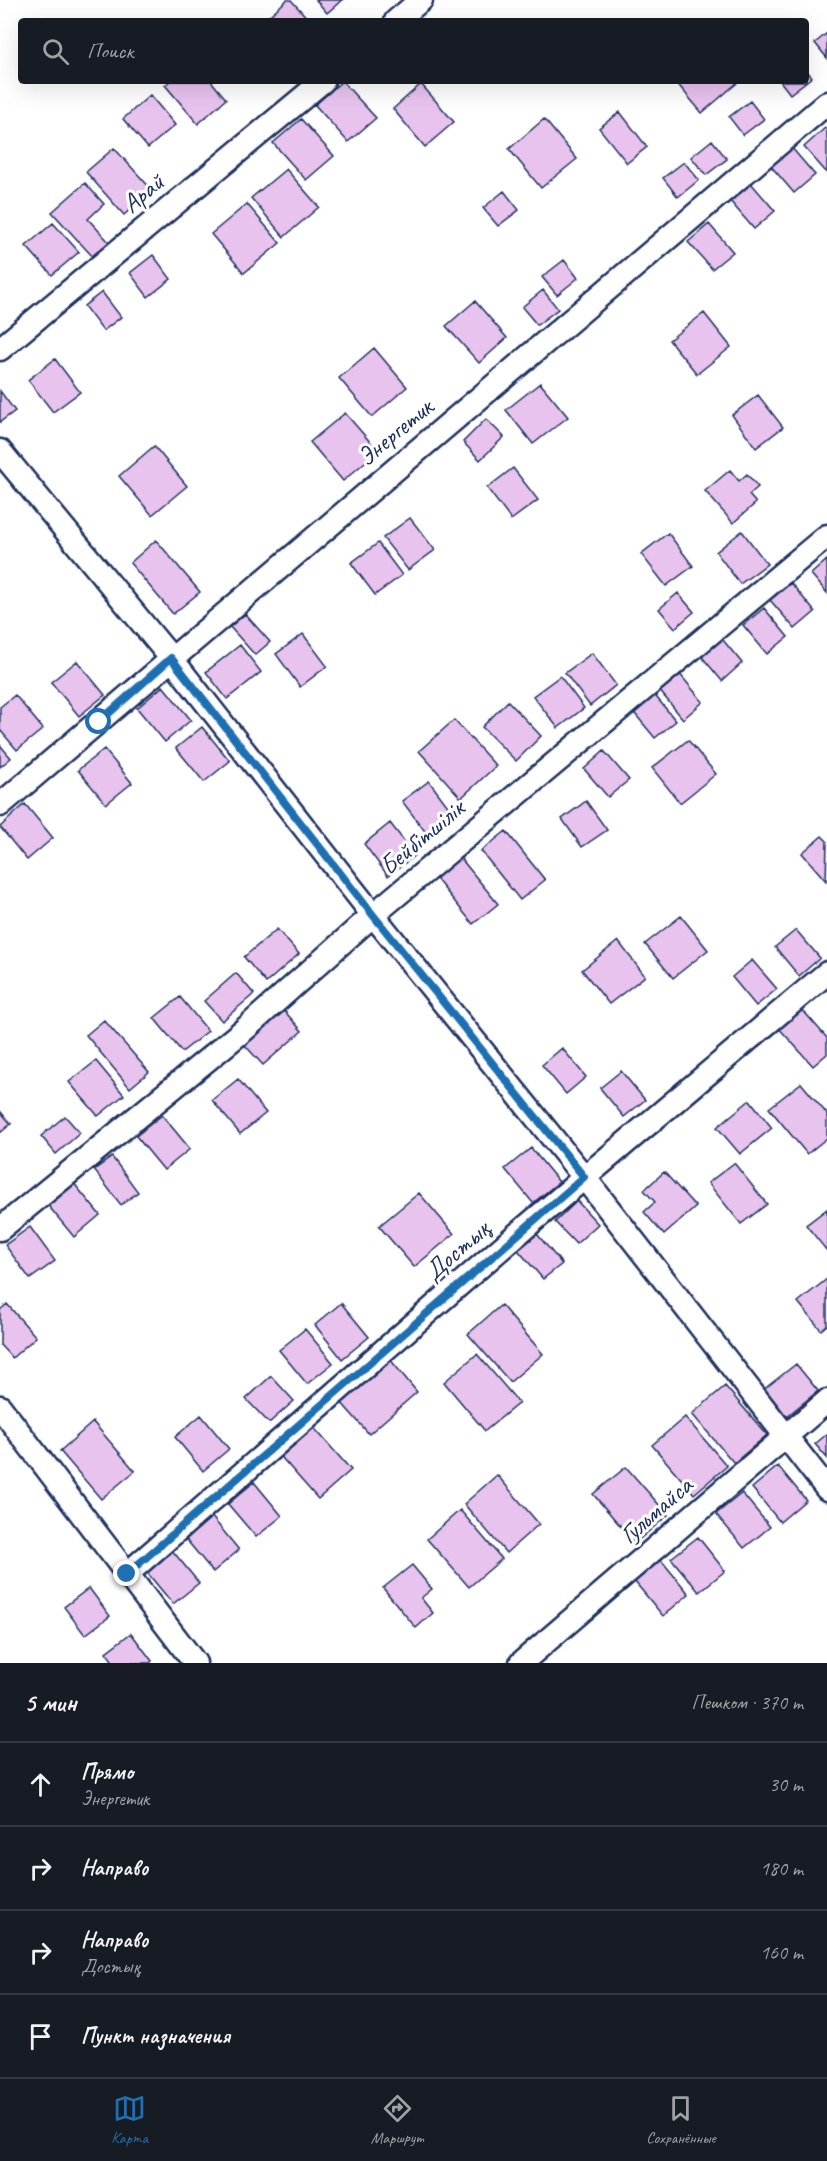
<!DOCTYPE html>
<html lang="ru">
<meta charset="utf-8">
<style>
body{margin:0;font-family:Caveat,sans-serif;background:#242831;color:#f1f3f6}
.stop{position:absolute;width:18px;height:18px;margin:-14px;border:4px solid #1f6fb2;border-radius:50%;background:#fff}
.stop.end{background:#1f6fb2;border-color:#fff;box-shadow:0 2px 6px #0008}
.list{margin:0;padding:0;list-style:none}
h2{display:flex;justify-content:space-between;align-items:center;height:78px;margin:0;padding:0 24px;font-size:26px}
h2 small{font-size:20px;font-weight:400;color:#9ea1a6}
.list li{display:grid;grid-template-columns:39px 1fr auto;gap:18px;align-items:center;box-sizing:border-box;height:84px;padding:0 24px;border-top:2px solid #363941}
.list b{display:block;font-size:22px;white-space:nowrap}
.list p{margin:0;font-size:20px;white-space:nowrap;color:#9ea1a6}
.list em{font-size:20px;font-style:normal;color:#9ea1a6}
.icon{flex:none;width:33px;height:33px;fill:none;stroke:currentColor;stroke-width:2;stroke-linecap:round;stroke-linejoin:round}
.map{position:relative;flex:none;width:827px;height:1663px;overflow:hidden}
.search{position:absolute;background:#171b24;box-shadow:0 6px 24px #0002;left:18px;right:18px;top:18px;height:66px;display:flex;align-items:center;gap:15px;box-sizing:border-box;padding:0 21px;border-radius:6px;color:#9ea1a6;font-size:22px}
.sheet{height:414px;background:#171b24}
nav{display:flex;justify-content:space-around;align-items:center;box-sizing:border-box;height:84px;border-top:2px solid #363941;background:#171b24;font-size:16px;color:#9ea1a6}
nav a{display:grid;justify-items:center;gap:3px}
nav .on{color:#1f6fb2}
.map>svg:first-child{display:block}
</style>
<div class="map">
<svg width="827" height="1663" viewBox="0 0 827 1663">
<rect width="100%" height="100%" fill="#fff"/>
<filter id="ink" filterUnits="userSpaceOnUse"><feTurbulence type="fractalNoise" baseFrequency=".0167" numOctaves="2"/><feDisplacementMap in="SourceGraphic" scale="12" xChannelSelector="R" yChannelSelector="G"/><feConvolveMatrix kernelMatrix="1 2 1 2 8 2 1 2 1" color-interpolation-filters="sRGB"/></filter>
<g filter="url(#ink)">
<!-- building -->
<path fill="#e8c3ee" stroke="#1b2f5e" stroke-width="1.5" d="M287,0h4l19,21h-47z
M316,0h26l-15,13z
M827,33v25l-12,-15z
M806,70l6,7 -22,17 -10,-13h26z
M170,81h41l15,18 -28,25 -33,-39z
M342,81l34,37 -28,24 -33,-37z
M675,81h60l2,2 -35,30z
M421,84l33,38 -29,25 -32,-38z
M150,95l25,30 -27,23 -25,-29z
M750,101l14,18 -21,16 -14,-18z
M620,112l27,35 -20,16 -28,-35z
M301,119l33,37 -28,24 -33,-37z
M544,119l33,40 -36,29 -32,-39z
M825,128l2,2v43l-23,-26z
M712,140l15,19 -21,16 -15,-18z
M791,147l24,28 -21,18 -24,-28z
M114,148l38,42 -28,25 -38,-43z
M684,162l15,18 -21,17 -15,-19z
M286,169l33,38 -35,30 -33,-39z
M85,183l19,21 -16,15 21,23 -16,15 -41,-45z
M751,183l24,28 -21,18 -24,-28z
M504,191l15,19 -21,16 -15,-18z
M247,204l33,39 -36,30 -33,-39z
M53,223l26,29 -27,23 -26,-29z
M709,224l24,28 -21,17 -24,-27z
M153,255l18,24 -23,18 -18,-24z
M564,260l14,18 -21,17 -15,-18z
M543,290l15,19 -21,16 -15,-18z
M102,292l19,25 -18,14 -19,-25z
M475,301l32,37 -28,25 -33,-37z
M704,313l27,34 -34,27 -28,-34z
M374,348l33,39 -35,30 -33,-39z
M55,359l25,33 -27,20 -25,-32z
M540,383l28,34 -35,27 -27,-34z
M0,391l15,20 -15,11z
M758,395l25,32 -27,21 -24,-33z
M345,413l33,38 -35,30 -33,-39z
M486,419l18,18 -24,23 -17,-18z
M154,446l33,40 -35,29 -33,-39z
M513,468l25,32 -27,20 -24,-32z
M730,470l9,11 8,-7 11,13 -9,8 7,8 -23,20 -28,-32z
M410,518l25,32 -27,20 -25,-32z
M742,531l25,33 -27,20 -24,-32z
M668,533l25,33 -27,20 -25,-32z
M156,540l44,52 -27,22 -43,-51z
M378,543l24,32 -27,20 -24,-32z
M827,560v33l-16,-19z
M791,583l24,29 -20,17 -25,-29z
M678,593l16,19 -19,16 -16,-19z
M764,608l24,29 -21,17 -24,-29z
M245,614l25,28 -15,13 -25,-28z
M303,634l24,32 -27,21 -24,-33z
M718,634l24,29 -20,18 -24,-29z
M240,645l21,27 -34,27 -21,-27z
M592,653l24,32 -26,21 -25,-33z
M77,661l28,34 -26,21 -28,-34z
M679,673l24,29 -20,17 -24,-29z
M560,676l24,32 -26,20 -25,-32z
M163,686l28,34 -26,22 -28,-34z
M652,692l24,29 -21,17 -24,-29z
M15,695l28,34 -26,21 -17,-20v-23z
M508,701l33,35 -25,25 -34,-34z
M454,720l42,46 -35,32 -42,-47z
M202,727l28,34 -26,21 -28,-34z
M688,740l28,34 -36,29 -28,-35z
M0,745l11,13 -11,9z
M104,749l28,34 -26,21 -28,-34z
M604,751l25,29 -21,17 -24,-28z
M429,781l24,32 -26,21 -25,-33z
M586,801l21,29 -25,17 -20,-28z
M25,804l28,34 -26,22 -27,-33z
M390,823l25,32 -27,21 -24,-32z
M506,831l39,49 -25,20 -39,-49z
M822,836l5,5 -1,40 -24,-28z
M458,855l40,49 -25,20 -40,-49z
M681,916l27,34 -35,28 -28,-34z
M277,929l22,25 -33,29 -22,-26z
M796,930l24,28 -21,18 -24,-29z
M618,941l27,35 -36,28 -27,-34z
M752,960l25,29 -21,17 -24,-29z
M236,973l18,21 -32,27 -18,-20z
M180,997l28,34 -26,21 -28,-34z
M280,1006l22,25 -39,34 -22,-24z
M800,1007l27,31v16l-14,12 -36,-40z
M104,1020l45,52 -19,16 -44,-53z
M562,1048l24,29 -20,17 -24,-29z
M96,1061l28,34 -26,21 -29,-34z
M621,1071l24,29 -21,17 -24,-29z
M238,1079l28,34 -26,21 -28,-34z
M801,1083l26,31v24l-20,16 -38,-46z
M750,1100l22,28 -32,26 -23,-27z
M0,1111l11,13 -11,9z
M162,1115l28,34 -26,21 -28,-34z
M65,1116l15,17 -24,21 -15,-18z
M531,1148l28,34 -26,21 -28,-34z
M112,1157l26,35 -17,13 -27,-35z
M734,1163l33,41 -26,20 -33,-41z
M664,1172l32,35 -32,28 -20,-23 11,-10 -11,-12z
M72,1181l28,34 -26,22 -28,-34z
M419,1193l35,41 -40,33 -35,-41z
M577,1201l21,23 -22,20 -21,-22z
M827,1209v42l-21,-26z
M30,1227l25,34 -25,18 -25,-34z
M537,1234l25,30 -19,15 -25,-29z
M827,1279v46l-6,5 -23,-28z
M341,1303l28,34 -27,22 -27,-34z
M7,1304l29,33 -24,21 -12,-13v-35z
M501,1305l42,49 -33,28 -42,-48z
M305,1329l28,34 -26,21 -28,-34z
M477,1354l42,49 -34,28 -41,-49z
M389,1358l28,34 -48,42 -29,-33z
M796,1364l22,27 -32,26 -23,-27z
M271,1376l23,25 -25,22 -23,-24z
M725,1386l42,49 -33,28 -42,-49z
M201,1415l28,34 -26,22 -28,-34z
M685,1417l42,49 -33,28 -42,-49z
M93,1422l42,49 -34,28 -41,-48z
M309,1422l42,48 -33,29 -43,-49z
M827,1434v24l-12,-14z
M778,1466l28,34 -26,22 -28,-34z
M626,1467l42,48 -33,28 -42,-49z
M497,1475l42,49 -33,29 -42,-49z
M254,1482l28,34 -26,21 -28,-33z
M742,1493l28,34 -26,21 -28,-34z
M460,1510l42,49 -33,28 -42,-48z
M211,1516l28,34 -26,22 -28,-34z
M698,1537l27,34 -26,21 -28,-34z
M171,1549l28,34 -26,21 -28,-34z
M661,1560l28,34 -26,22 -28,-34z
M412,1565l20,24 -11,9 12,15 -17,15 -33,-40z
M89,1588l21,28 -25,19 -21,-28z
M131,1633l21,28 -2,2h-36l-8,-11z"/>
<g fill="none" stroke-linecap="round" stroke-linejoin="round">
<defs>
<path id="minor" d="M396,21l25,-21
M0,349l323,-268
M0,451l171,207 202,257 211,262 243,312
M0,805l827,-702
M0,1229l245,-200 128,-114 454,-379
M0,1407l195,256
M127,1574l387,-337 313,-264
M521,1663l306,-262"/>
</defs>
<!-- minor casing -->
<use href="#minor" stroke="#1b2f5e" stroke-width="27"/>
<!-- minor -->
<use href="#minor" stroke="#fff" stroke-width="22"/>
</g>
</g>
<g fill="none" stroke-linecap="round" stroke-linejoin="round" filter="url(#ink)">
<!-- route -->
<path stroke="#1f6fb2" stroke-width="8" d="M99,722l72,-64 202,257 211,262 -457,397"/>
</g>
<g text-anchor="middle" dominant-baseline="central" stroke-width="6" stroke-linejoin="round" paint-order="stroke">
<!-- street labels -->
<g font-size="26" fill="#1b2f5e" stroke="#fff">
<text transform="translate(143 193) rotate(-40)">Арай</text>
<text transform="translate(395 432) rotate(-40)">Энергетик</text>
<text transform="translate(422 837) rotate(-40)">Бейбітшілік</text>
<text transform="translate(457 1250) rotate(-41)">Достық</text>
<text transform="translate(656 1510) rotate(-41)">Гульмайса</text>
</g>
</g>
</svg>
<div class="stop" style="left:99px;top:722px"></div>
<div class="stop end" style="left:127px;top:1574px"></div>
<div class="search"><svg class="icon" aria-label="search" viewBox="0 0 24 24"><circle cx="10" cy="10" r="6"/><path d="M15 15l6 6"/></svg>Поиск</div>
</div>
<section class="sheet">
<h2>5 мин<small>Пешком · 370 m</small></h2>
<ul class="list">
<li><svg class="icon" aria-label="ahead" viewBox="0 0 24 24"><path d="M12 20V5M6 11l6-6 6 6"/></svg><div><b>Прямо</b><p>Энергетик</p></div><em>30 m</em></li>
<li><svg class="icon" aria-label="right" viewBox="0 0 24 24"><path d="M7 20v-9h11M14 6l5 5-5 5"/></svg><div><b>Направо</b></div><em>180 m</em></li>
<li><svg class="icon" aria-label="right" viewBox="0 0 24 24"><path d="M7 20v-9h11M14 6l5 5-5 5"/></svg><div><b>Направо</b><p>Достық</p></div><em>160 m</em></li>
<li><svg class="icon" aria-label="arrive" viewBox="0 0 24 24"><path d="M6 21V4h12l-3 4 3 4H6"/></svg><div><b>Пункт назначения</b></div></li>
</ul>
</section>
<nav>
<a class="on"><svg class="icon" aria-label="map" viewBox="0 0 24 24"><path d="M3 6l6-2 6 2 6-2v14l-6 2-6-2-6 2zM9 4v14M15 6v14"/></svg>Карта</a>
<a><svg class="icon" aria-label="directions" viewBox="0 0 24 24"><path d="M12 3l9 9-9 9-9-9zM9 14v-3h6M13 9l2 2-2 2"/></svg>Маршрут</a>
<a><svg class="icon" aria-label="saved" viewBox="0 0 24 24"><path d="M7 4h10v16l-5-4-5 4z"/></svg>Сохранённые</a>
</nav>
